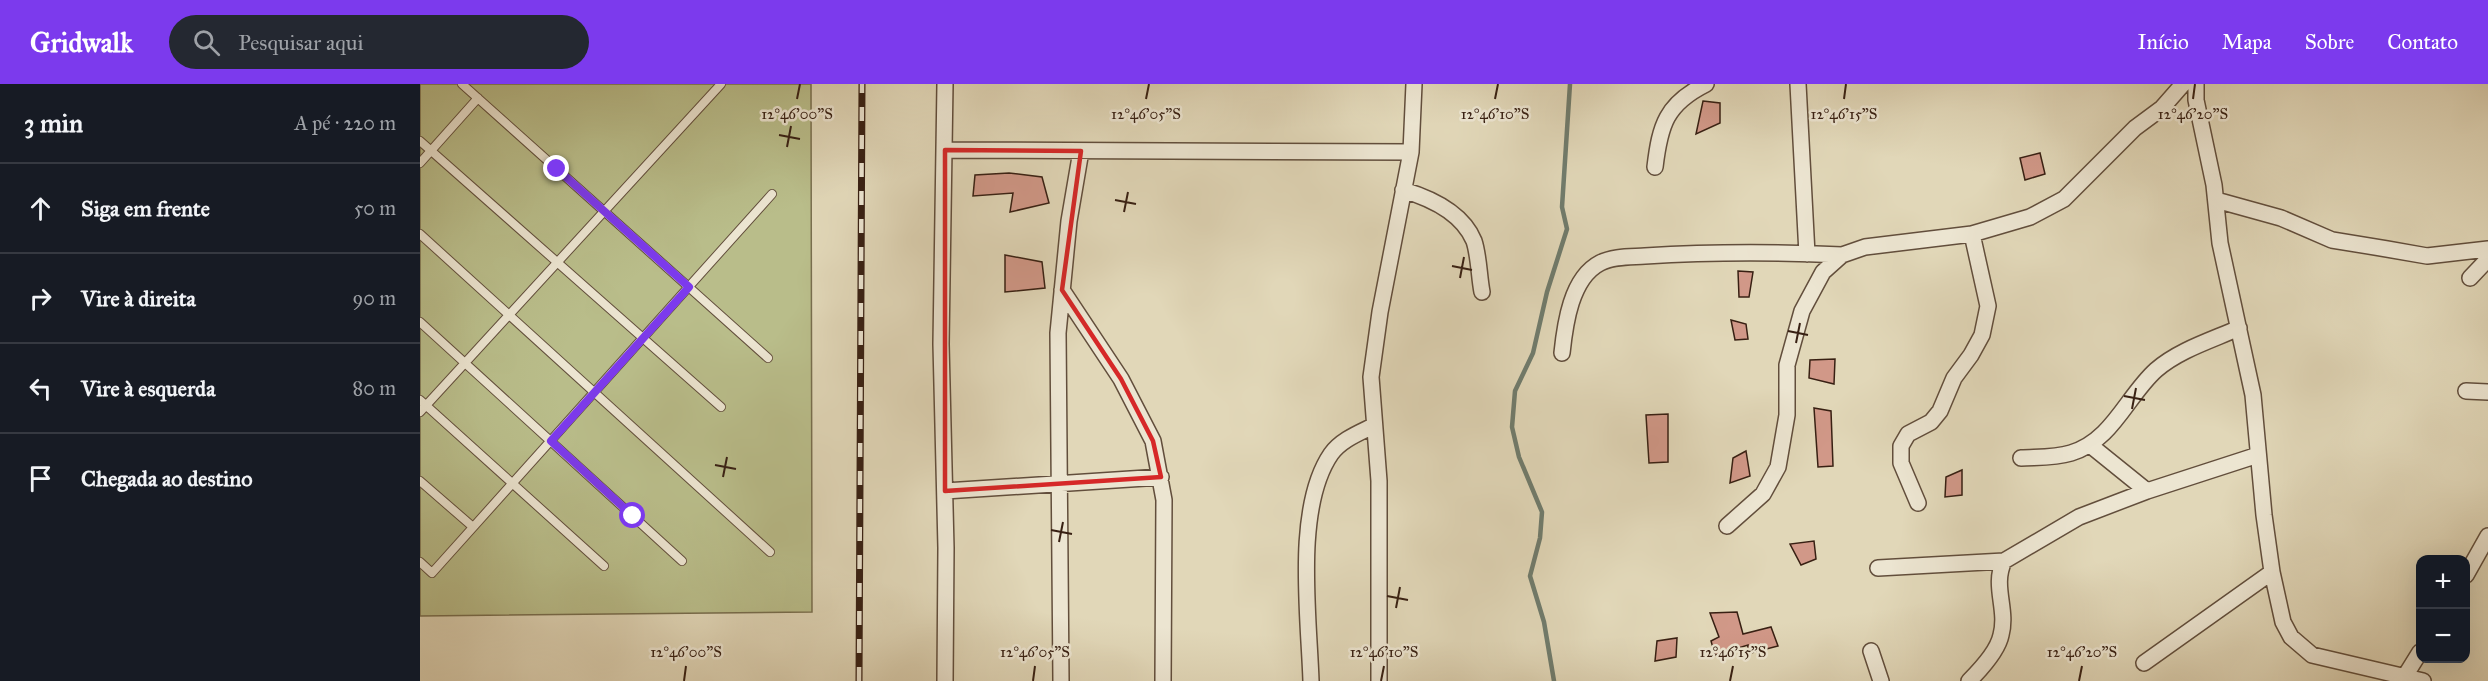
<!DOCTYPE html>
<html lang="pt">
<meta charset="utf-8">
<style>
body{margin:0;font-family:"IM FELL Great Primer",serif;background:#242831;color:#f1f3f6}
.controls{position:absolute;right:18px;bottom:18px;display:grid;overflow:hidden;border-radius:12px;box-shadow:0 6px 24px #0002}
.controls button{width:54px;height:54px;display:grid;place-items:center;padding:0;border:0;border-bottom:2px solid #363941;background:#171b24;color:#f1f3f6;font:30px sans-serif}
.stop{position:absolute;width:18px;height:18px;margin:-14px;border:4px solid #7c3aed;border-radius:50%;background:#fff}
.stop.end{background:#7c3aed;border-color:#fff;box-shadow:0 2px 6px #0008}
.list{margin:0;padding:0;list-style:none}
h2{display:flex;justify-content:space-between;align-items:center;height:78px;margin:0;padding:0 24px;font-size:26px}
h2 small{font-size:20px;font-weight:400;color:#9ea1a6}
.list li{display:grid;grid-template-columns:39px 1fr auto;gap:18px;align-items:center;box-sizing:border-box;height:90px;padding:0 24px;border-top:2px solid #363941}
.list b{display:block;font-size:22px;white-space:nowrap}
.list em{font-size:20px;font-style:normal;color:#9ea1a6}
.icon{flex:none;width:33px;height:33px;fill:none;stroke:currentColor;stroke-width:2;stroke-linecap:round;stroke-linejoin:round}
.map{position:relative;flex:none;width:2068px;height:597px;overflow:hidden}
header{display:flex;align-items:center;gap:36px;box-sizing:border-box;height:84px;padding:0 30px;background:#7c3aed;color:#fff}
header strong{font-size:28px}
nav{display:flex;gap:33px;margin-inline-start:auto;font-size:21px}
.search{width:420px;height:54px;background:#242831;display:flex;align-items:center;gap:15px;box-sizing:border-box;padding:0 21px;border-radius:33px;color:#9ea1a6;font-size:22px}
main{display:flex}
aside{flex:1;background:#171b24}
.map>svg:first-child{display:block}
</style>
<header>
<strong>Gridwalk</strong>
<div class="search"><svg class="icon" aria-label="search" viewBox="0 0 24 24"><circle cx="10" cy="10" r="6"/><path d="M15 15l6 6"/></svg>Pesquisar aqui</div>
<nav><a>Início</a><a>Mapa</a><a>Sobre</a><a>Contato</a></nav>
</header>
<main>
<aside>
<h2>3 min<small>A pé · 220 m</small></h2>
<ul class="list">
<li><svg class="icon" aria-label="ahead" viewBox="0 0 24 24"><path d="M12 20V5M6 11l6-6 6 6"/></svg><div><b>Siga em frente</b></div><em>50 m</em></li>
<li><svg class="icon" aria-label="right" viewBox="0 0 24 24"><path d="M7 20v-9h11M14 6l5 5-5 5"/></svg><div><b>Vire à direita</b></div><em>90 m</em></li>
<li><svg class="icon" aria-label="left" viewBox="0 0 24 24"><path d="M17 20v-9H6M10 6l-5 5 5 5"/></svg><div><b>Vire à esquerda</b></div><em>80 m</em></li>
<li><svg class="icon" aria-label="arrive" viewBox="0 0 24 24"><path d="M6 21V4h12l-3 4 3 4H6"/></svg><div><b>Chegada ao destino</b></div></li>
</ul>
</aside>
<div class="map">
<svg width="2068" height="597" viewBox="0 0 2068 597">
<rect width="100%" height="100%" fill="#e1d7b8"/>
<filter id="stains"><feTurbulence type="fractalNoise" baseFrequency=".00333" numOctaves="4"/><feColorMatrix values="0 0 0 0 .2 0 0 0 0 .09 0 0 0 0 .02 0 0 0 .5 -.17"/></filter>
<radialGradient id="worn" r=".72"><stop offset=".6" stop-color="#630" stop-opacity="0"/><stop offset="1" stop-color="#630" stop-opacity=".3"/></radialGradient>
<!-- green -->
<path fill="#b9bd8a" stroke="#786e4e" stroke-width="1.5" d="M0,0h391l1,528 -392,4z"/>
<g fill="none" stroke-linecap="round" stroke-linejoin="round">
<!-- stream -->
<path stroke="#707c6d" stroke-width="4.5" d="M1134,597l-10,-59 -14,-46 10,-38 2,-26 -23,-55 -7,-30 3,-36 18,-38 14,-61 20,-63 -5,-22 8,-123"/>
</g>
<!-- building -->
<path fill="#d19888" stroke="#382013" stroke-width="1.5" d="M1283,17l17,2v20l-24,11z
M1620,69l5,21 -20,6 -5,-22z
M589,89l33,4 7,26 -39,9 3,-19 -40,3 2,-21z
M585,171l37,7 3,26 -40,4z
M1318,187l15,1 -4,25h-10z
M1311,236l15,4 2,15 -13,1z
M1415,275l-1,25 -25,-6 1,-18z
M1394,324l17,3 2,55 -15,1z
M1248,330v48l-19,1 -3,-48z
M1326,367l4,25 -20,7 3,-25z
M1542,386v25l-17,2 1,-20z
M1394,457l2,18 -15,6 -11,-21z
M1317,528l6,22 28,-7 7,19 -31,8 1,-9 -33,10 -4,-14 8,-4 -9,-24z
M1257,554l-1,19 -21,4 2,-20z"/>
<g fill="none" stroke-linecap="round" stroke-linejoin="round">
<defs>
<path id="service" d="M42,0l306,274
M0,57l301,266
M0,79l58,-65
M0,150l350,318
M0,238l262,239
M0,316l184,166
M0,328l301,-328
M0,397l53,46
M0,478l12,11 340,-379"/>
<path id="minor" d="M525,0l-4,260 5,204 -1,133
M1378,0l9,170
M1776,0v16l18,85 6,58 33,152 11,120 8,57 11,50 8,15 21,18 111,26
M525,66l466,2
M1235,83c5,-42 11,-63 51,-83
M983,106c27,8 59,22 71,51 5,15 5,36 8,51
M1796,116l65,18 51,22 55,9 40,7 61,-7
M2050,194l18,-19
M642,206l59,89 32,62 11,59 -1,181
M1142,269c3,-29 9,-75 38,-90 13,-7 31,-6 45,-7 65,-4 132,-4 197,-1
M2046,307l22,1
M1670,361l57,46
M1601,374c17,-1 34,0 50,-5 41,-12 56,-57 85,-83 23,-20 56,-30 83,-42
M525,407l216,-14
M1498,419l-17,-40v-17l7,-12 23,-12 9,-11 14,-33 17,-23 11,-20 6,-29 -16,-72
M1307,442l36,-32 15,-27 9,-52v-50l15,-54 21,-39 19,-17 23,-8 107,-13 58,-17 34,-18 71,-71 27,-20 21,-24
M1458,484l126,-7
M2046,491l22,-39
M1451,567l10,30
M1724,579l128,-91
M641,597l-3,-348 11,-112 12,-70
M891,597c-2,-64 -17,-173 20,-227 10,-14 28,-21 42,-28
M959,597v-200l-8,-104 9,-65 31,-160 3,-68
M1549,597c11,-11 29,-31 32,-46 7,-26 -9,-49 3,-74l75,-44 68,-26 111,-36
M1982,597l18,-29"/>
</defs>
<!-- service casing -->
<use href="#service" stroke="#624e3c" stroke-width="10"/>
<!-- minor casing -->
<use href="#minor" stroke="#624e3c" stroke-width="18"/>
<!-- service -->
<use href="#service" stroke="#ece5d1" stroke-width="8"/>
<!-- minor -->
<use href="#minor" stroke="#ece5d1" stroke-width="15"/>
<defs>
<path id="rail" d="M439,597l3,-597"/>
</defs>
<!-- rail casing -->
<use href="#rail" stroke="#382013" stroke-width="7"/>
<!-- rail -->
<use href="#rail" stroke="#ece5d1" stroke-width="4.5" stroke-dasharray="14" stroke-linecap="butt"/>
</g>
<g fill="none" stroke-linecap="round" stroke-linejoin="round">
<!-- route -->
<path stroke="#7c3aed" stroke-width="8" d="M137,85l132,118 -138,154 82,75"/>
</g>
<!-- marked area -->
<path fill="none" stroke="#d62828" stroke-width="4.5" stroke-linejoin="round" d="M525,66l136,1 -19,139 59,89 32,62 8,36 -216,14z"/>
<!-- ticks -->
<path fill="none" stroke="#382013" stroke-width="2" d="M377,15l3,-15M726,15l3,-15M1075,15l3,-15M1424,15l2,-15M1773,15l2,-15M359,51l21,4M367,63l4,-21M695,116l21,4M704,128l4,-20M1032,182l20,4M1040,194l4,-21M1368,247l20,4M1376,259l4,-20M1704,312l21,4M1712,325l4,-21M295,381l21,4M303,393l4,-20M631,446l21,4M639,458l4,-20M967,512l21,4M976,524l4,-21M264,597l2,-15M613,597l2,-15M961,597l3,-15M1310,597l3,-15M1659,597l3,-15"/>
<g font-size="15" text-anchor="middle" fill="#382013" stroke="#ece5d1" stroke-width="5" stroke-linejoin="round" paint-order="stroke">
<text x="377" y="35">12°46'00"S</text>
<text x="726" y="35">12°46'05"S</text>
<text x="1075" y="35">12°46'10"S</text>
<text x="1424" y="35">12°46'15"S</text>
<text x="1773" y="35">12°46'20"S</text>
<text x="266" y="573">12°46'00"S</text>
<text x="615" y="573">12°46'05"S</text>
<text x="964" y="573">12°46'10"S</text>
<text x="1313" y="573">12°46'15"S</text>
<text x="1662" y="573">12°46'20"S</text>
</g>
<rect width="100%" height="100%" filter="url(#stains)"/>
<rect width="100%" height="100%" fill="url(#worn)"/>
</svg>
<div class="controls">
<button>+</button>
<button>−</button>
</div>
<div class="stop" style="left:213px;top:432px"></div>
<div class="stop end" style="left:137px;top:85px"></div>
</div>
</main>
